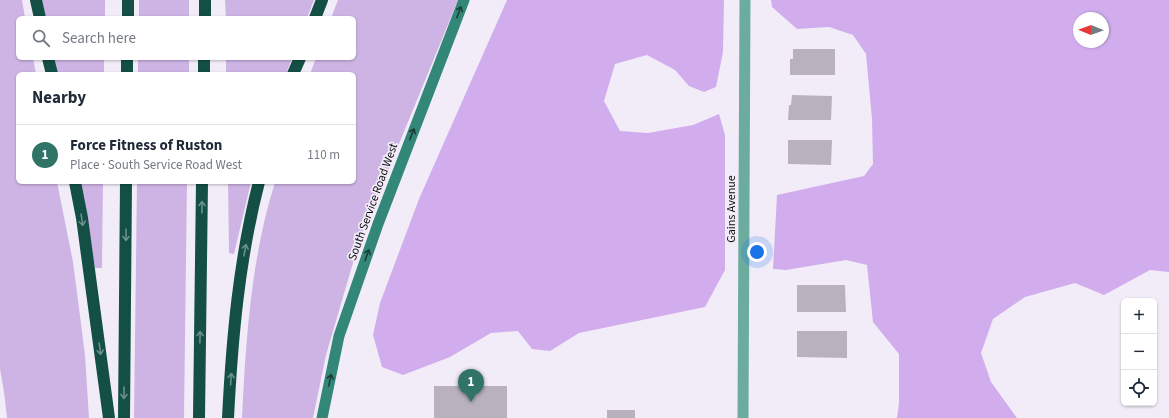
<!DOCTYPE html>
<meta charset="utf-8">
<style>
body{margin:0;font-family:"Source Sans 3",sans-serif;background:#f2f2f3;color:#1f2937}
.controls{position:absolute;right:12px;bottom:12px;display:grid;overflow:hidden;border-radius:6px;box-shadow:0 1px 3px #0004}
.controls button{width:36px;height:36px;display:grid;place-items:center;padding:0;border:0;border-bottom:1px solid #e0e1e3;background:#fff;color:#1f2937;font:20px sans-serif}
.compass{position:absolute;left:1073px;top:12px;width:36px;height:36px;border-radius:50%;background:#fff;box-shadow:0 1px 3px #0004;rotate:271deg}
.you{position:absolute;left:757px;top:252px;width:14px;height:14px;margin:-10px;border:3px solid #fff;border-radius:50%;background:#1a73e8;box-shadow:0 0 0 6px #1a73e833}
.badge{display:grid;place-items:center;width:26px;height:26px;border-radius:50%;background:#307467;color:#fff;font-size:13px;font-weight:700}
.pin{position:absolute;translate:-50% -33px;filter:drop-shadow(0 1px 2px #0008)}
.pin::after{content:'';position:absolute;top:21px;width:14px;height:12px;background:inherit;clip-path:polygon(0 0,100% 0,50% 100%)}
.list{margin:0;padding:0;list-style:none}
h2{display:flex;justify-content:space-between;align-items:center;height:52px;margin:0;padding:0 16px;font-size:17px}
h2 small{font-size:13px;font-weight:400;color:#747a83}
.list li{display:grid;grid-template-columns:26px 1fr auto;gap:12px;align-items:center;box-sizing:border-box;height:60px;padding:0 16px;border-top:1px solid #e0e1e3}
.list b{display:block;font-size:15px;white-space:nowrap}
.list p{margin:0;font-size:13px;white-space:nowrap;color:#747a83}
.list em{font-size:13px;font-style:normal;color:#747a83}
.icon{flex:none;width:22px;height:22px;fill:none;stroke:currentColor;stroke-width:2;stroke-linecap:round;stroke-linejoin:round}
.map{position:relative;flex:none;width:1169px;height:418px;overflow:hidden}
.search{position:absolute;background:#fff;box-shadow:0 1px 3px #0004;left:16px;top:16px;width:340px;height:44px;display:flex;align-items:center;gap:10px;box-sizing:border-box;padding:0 14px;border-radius:6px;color:#747a83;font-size:15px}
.panel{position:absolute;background:#fff;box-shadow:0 1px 3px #0004;left:16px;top:72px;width:340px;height:112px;border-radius:6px}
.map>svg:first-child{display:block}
</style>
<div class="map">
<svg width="1169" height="418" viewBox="0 0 1169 418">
<rect width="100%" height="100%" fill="#f2ecf8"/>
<!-- green -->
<path fill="#ceb4e4" d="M0,0h22l3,18h-7v40h15l3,16h-18v108h39l16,80 12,93 4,63h-82l-3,-26 -4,-23z
M42,0h63v18h-59z
M139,0h50v18h-50z
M225,0h89l-7,18h-81z
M338,0h120l-98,239 -34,116 -13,63h-71c4,-80 9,-159 33,-236h79v-108h-44l6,-16h38v-40h-23z
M54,58h50v16h-47z
M138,58h51v16h-51z
M226,58h66l-6,16h-60z
M78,182h25l-1,86h-7z
M137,182h50l-3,236h-50z
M228,182h23l-17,72 -5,-1z"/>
<!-- forest -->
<path fill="#d1aded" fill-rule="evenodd" d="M507,0h217l-1,52 -7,35 -12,5 -15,-6 -14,-16 -28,-15 -32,9 -11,37 16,30 28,2 45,-8 26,-11 6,21v135l-20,37 -126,26 -29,18 -18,-2 -14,-18 -27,2 -41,24 -47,18 -21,-8 -9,-32 7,-32 39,-104z
M771,0h398v272l-19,-2 -46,25 -29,-12 -50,14 -32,22 -12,34 10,29 26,36h-120l2,-15v-49l-26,-32 -6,-57 -21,-5 -60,10 -13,-1 4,-74 87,-19 9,-12 -1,-45 -6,-65 -13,-19 -24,-8 -32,2 -25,-22zM1079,18h24v24h-24z"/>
<!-- building -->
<path fill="#b9b2be" d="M793,49h42v26h-45v-16h3z
M792,95l40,1 -1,24h-43l1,-15h2z
M788,140h44l-1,25 -43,-1z
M797,285h48l1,27h-49z
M797,331h50v27l-50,-1z
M434,386h73v32h-73z
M607,410h28v8h-28z"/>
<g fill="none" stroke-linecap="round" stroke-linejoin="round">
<!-- minor -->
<path stroke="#6bac9e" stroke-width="11" d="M743,418l2,-418"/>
<!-- secondary -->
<path stroke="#328778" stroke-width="11" d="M322,418l17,-82 39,-112 86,-224"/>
<!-- motorway -->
<path stroke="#134f45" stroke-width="12" d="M36,0l4,18
M128,18v-18
M205,18v-18
M315,18l7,-18
M48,58l4,16
M127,74v-16
M204,74v-16
M293,74l7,-16
M75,182l7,36 27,200
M124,418l2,-236
M199,418l3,-236
M228,418c4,-79 11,-159 31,-236"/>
</g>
<!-- one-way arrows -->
<defs><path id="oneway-shaft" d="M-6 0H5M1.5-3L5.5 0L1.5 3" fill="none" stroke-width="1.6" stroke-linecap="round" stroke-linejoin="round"/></defs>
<g stroke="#1c3d38">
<use href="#oneway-shaft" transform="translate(459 12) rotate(-69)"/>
<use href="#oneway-shaft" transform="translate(412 134) rotate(-69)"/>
<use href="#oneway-shaft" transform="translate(367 255) rotate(-71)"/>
<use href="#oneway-shaft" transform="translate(330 380) rotate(-78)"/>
</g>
<g stroke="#6c8e8d">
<use href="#oneway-shaft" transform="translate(202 207) rotate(-89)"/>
<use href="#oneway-shaft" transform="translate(82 220) rotate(81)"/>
<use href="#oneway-shaft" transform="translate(126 235) rotate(91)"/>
<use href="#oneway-shaft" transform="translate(245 250) rotate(-79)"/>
<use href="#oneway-shaft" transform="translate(200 337) rotate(-89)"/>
<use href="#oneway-shaft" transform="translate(100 349) rotate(82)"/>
<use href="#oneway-shaft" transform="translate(231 379) rotate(-86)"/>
<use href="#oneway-shaft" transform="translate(124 393) rotate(91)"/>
</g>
<g text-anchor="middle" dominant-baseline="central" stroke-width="3.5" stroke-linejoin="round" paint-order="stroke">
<!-- street labels -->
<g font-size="12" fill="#0d0b0e" stroke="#f2ecf8">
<text transform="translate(373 202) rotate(-70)">South Service Road West</text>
<text transform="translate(731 209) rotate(-90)">Gains Avenue</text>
</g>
</g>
</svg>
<div class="controls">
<button>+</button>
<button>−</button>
<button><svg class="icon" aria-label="locate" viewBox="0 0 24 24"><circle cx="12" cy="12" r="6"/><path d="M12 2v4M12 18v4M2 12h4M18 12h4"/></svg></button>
</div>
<svg class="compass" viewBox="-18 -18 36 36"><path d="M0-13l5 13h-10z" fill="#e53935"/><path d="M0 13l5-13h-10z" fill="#747a83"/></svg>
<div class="you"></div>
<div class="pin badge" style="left:471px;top:402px">1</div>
<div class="search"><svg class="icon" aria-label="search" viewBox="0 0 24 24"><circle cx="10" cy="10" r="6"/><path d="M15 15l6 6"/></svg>Search here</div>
<section class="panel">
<h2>Nearby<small></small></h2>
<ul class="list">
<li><span class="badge">1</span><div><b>Force Fitness of Ruston</b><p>Place · South Service Road West</p></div><em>110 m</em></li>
</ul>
</section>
</div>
